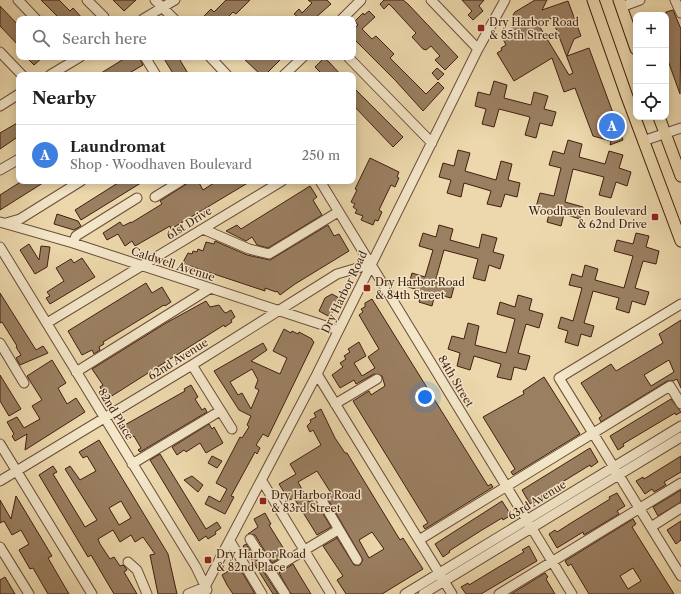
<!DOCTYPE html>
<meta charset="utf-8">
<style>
body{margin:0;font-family:"Libre Caslon Text",serif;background:#f6f6f6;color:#202124}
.controls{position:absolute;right:12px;top:12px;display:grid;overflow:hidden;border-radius:8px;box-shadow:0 2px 10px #0003}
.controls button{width:36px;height:36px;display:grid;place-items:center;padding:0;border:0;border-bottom:1px solid #e0e0e0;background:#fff;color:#202124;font:20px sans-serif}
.you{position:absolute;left:425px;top:397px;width:14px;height:14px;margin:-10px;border:3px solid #fff;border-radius:50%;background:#1a73e8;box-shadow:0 0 0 6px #1a73e833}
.badge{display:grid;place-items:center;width:26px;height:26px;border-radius:50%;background:#1a73e8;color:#fff;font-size:13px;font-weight:700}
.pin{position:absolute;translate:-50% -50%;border:2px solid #fff;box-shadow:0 1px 4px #0006}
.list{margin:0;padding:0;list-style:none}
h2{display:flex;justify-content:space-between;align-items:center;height:52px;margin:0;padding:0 16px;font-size:17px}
h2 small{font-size:13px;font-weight:400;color:#757577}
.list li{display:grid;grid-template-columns:26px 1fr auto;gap:12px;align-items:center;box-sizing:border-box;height:60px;padding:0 16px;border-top:1px solid #e0e0e0}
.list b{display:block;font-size:15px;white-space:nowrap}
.list p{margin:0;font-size:13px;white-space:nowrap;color:#757577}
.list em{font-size:13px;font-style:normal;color:#757577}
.icon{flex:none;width:22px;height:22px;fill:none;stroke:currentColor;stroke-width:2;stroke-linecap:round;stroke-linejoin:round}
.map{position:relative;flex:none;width:681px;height:594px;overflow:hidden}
.search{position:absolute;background:#fff;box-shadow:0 2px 10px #0003;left:16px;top:16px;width:340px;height:44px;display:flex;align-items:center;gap:10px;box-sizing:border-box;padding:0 14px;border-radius:8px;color:#757577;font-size:15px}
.panel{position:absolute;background:#fff;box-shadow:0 2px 10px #0003;left:16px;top:72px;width:340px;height:112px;border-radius:8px}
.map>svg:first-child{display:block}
</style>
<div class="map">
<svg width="681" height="594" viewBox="0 0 681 594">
<rect width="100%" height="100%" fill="#ecd8ac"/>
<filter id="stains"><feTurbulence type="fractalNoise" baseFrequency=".005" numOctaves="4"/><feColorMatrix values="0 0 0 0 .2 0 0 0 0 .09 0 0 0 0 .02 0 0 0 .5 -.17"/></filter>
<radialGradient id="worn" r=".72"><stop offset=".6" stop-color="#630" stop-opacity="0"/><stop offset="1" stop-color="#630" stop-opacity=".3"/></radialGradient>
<!-- building -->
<path fill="#9a7f61" stroke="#411f10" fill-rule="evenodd" d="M41,0h18l11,11 3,-3 10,11h-23z
M113,0h23l-12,11z
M226,0h24l-14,14 -3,-2 -7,7h-25l10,-10 3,3z
M308,0h19l4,4 -17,15h-18l2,-2 -4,-3 5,-5 3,4 10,-10z
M384,0h19l5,4 50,53 -13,13 -10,-10 5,-4 -9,-10 -5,4 -3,-1 -11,-12 4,-4 -22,-24 -5,-5 -5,5 -4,-5z
M462,0h22l-5,6 4,5 -10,9 -5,-5 4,-4z
M535,0h12l-5,10 26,-9 13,35 -7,3 -7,17 22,-8 34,92 -13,5 1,-4 -18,-5 -18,-48 -11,4 -12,-34 -38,23 -17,-28 5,-3 -1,-2 5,-3 -3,-6 4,-2 -2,-2 8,-5 -2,-5 6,-3 -4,-7 2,-3zM552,18l21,55 -4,2 -31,-51z
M0,6l19,20v20l-19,-20z
M673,10l8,19 -1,65 -14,-39v-43z
M369,11l6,6 -13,12 10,10 4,-3 18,18 -4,4 36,36 12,-12 6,6 -21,23 -28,-31 -42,-42v-8l5,-5 -3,-4 8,-8 1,2z
M26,57h17l-9,8z
M127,57h12l4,8 -17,10h-28z
M163,57h15l11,18h-15z
M242,57h41l-18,18h-4z
M324,58l5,4 12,13h-18l-8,-8z
M437,68l7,6 -6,6 -6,-7z
M494,81l13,4 -3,13 27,7 3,-13 14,4 -4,13 12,3 -4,14 -12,-3 -4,15 -11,-3 5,-18 -31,-8 -5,18 -12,-3 4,-15 -11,-3 3,-14 12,3z
M353,87l50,50 -10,10 -40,-42z
M19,122v14l-19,13v-16z
M568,140l14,4 -3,13 26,7 4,-13 14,4 -4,13 12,4 -4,14 -11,-4 -5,16 -12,-3 5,-18 -31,-8 -8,33 18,5 -3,12 -16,-5 -3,12 -14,-4 3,-11 -14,-4 4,-14 14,3 7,-28 -12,-3 4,-14 11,3z
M458,150l12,3 -5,18 31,9 5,-19 11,3 -4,16 12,3 -3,14 -12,-3 -4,13 -14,-3 4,-13 -27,-8 -3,14 -14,-4 4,-13 -12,-3 4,-14 11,3z
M370,158l29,14 -2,5 2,1 -4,9 -4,-2 -12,25 3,2 -4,9 -3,-1 -2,5 -12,-5 2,-4 -8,-3 2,-3 -4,-3 2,-3 -4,-2 6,-12 -2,-1z
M22,181h24l-46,29v-15z
M121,181h23l-63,39 -6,-10z
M191,181h7l5,9 14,-9h34l-80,48 -1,-3 -35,20 -3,-5 -7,5 -7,-12 -11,6 -4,-7 17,-11 3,4 8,-4v1l31,-19 -2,-3z
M310,186l7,11 -4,3 9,15 -54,33 -11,-3 -5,-8 -6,4 -20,-10 11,-6 4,4z
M57,214l21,7 3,5 -7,4 -20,-6z
M328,225l6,11 5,-2 10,17 -54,33 -15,11 -3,-4 -1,1 -11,-4v3l-75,-25 -1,3 -8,-3 7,-13 4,1 1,-3 4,1 1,-3 5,2 3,-9 8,2 1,-3 32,14 23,5z
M439,225l14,4 -3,11 29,8 3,-14 15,4 -4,14 11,3 -4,14 -11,-4 -4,16 -12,-3 5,-19 -34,-9 -9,32 19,5 -3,11 -16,-4 -3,12 -13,-4 3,-11 -14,-4 4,-14 13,4 8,-27 -14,-4 4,-13 13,4z
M636,233l13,3 -3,11 13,4 -3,13 -13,-3 -8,27 14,4 -4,13 -13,-4 -3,12 -13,-4 3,-11 -26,-7 -9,32 10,3 -3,11 -10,-3 -3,12 -13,-4 3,-11 -10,-3 3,-11 12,4 9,-33 -13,-3 3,-11 10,3 3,-12 13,4 -3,11 29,8 9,-32 -19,-5 3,-11 16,4z
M29,244l10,16 2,-14 9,1 -3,20 -12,7 -15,-24z
M82,258l13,19 -45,27 -4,-6 4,-2 -3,-4 17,-11 -8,-13 15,-9 3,4z
M146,283l6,10 10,-6 9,15 -6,4 -1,-1 -61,37 1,2 -5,3 1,3 -6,4 -2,-4 -10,5 -14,-24z
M0,293l36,57 7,-4 5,7 -28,12 -4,-7 5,-3 -5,-8 1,-1 -15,-24 -2,1z
M332,294l7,4 -9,19 -11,-6 6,-13z
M518,295l14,4 -3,11 14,4 -4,14 -13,-4 -8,29 12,3 -4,14 -12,-3 -3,13 -14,-3 4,-13 -27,-8 -4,14 -13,-4 3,-13 -12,-4 4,-13 12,3 4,-16 11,3 -4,19 31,8 9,-34 -18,-5 3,-12 15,5z
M372,299l116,187 3,-2 2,3 -68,42 -2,-3 5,-3 -75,-122 16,-10 2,4 14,-9 -3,-10 -8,-2 -18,10 -2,-4 -14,8 -8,-13 11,-8 -3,-4 6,-4 -2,-3 6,-4 -2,-3 11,-7 7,14 -12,7 8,13 13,-8 -7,-11 11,-8 -20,-34 4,-3 -2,-3 4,-2v-4z
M206,301l4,6 9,-2 5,7 2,1 5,-3 4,7 -4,3 1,2 -7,5 -1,-2 -117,74 -7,-12 3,-2 -11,-16 74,-46z
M681,320v68l-4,-9 -4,2h-6l-66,41 -2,-4 3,-2 -21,-33 30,-19 5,7 47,-28 -4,-9zM669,360l5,12 -23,14 -7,-11z
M284,329l7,4 1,-2 6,3 1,-2 13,7v1l2,2 -46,95 -5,-3 -7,11 4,3 -3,6 -2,-2 -24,44 3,1 -9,17 -20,-10 4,-8 11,6 7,-13 -11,-6 24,-46 2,1 7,-11 -2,-2 4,-9 -12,-6 -25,-39 49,-28 4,7 -16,11 29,13 7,-16 -14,-7zM252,369l6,11 -3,8 4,2 -8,19 -9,-16 -4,2 -8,-13z
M52,360l14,23 -8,5 9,16 9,-6 9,14 -60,38 2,-16 -12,7 -3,-5 2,-2 -7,-12 10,-5 7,11 16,-9 -8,-13 10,-6 -15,-24z
M0,375l21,34 -12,7 -9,-15z
M544,377l36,57 -67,41 -2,-3 4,-3 -32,-52 41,-23 -1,-3z
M191,385l7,12 -3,2 7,11 3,-2 2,4 -67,40 -2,-2 3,-2 -7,-12 -3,2 -8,-12 62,-35 -1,-2z
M671,399l10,13 -5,3 -1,-2 -52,31 1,2 -6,4 -8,-14z
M321,409l14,29 10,15h2l53,87 3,-2 20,31 -41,25h-36l-9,-14 6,-4 -20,-30 14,-8 17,27h6l3,-5 -37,-64 5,-3 -14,-22 -19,11 11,20 3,-2 2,3 2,-1 15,25 -14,8 -23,-37 -5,2 -10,-16 17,-10 -6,-10 31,-19 -8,-15 -3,2 -3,-6 4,-4 -1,-2 6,-3 -2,-4zM372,532l12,17 -15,9 -10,-18z
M209,424l3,5 2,-2 9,16 -17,10 -6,-10 -14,9 -2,-2 -7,5 -5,-8z
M99,440l69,114 9,40h-19l-8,-39 5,-1 -12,-17 -8,5 -4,-7 -11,7 -7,-12 -15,9 2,5 10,15 4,-2 6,9 3,-1 2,2 2,3 -3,2 13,22h-23l-23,-39 -3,2 -49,-82 14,-9 4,6 -4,2 32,53 12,-7 -32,-51 5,-3 10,14 16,-9 -9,-15 -4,2 -4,-6zM121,501l10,17 -12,7 -10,-17z
M590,448l8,14 -7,5 -1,-2 -26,16 -28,17 1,1 -7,5 -8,-14z
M160,454l46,75 11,-7 4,6 -6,4 1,2 -8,5 -2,-3 -7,5 -49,-81z
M212,456l10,5 -5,7 -9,-5z
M681,456v16l-17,10 2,3 -12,7 -2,-3 -7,5 -9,-13 7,-4 1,2z
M192,476l11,9 -5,7 -14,-12z
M681,490v12l-23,14 -5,-9z
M617,493l8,13 -8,5 2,3 -35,21 -1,-3 -26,16 -8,-14 6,-4 2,2 14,-9 39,-24 -1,-2z
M16,496l36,60 -4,2 21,36h-21l-15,-26 -3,1 -11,-19 10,-6 -8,-14 -9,5 -8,-14 -4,2v-23l11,19z
M502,501l9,14 -8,5 -1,-2 -20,12 -33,21 1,1 -7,5 -8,-13z
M265,513l6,11 -2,1 18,29 -15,9 -17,-28 -7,-1 10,-7 -4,-8z
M633,519l3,5 -4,3 42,67h-85l-18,-30 -3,2 -3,-5zM633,568l8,13 -13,8 -8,-13z
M681,521v19l-5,4 -9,-14z
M246,544l19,30 13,20h-5l-30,-48z
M529,546l8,15 -56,33h-15l-5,-7 7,-4 1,2 28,-17 27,-16 -2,-2z
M236,562l19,32h-22l-6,-9 -5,-10 8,-5 -2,-3z
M293,564l7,12 11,18h-20l-12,-21z
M545,573l3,4 -2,2 9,15h-44z
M5,577l7,12 3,5h-15v-14z"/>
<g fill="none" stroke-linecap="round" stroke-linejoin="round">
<defs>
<path id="minor" d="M18,0l18,19
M87,0l17,17
M155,0l19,19
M431,0l47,49
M675,0l6,13
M621,7l19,-7
M143,19l32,-19
M342,19l19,-19
M0,52l22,23
M145,57l11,18
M210,57l17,18
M348,57l84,86
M50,75l30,-18
M284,75l19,-18
M0,106l19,-12
M643,141l38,-13
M0,170l19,-11
M320,181l252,413
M155,197l26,-16
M0,222l73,21 265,87
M6,223l14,-4 61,-38
M203,229l46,20 20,5 69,-42
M73,243l3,-7 61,-38
M0,247l196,320 11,23
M681,304l-122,74 122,198
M47,323l235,-142
M0,343l24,40
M192,365l40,64
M76,372l133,-83
M317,374l135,220
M335,404l42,-25
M0,444l92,150
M132,464l88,-53
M0,481l192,-116 145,-91 34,-10
M262,481l69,113
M321,499l36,61
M651,527l30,-19
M250,539l35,55
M419,540l251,-154 11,18
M230,541l32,53
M0,547l29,47
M128,562l9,8 10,24
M270,571l68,-41
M188,594l17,-7
M205,594v-7l112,-213 161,-325 27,-49
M405,594l276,-168
M423,594l258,-157
M499,594l182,-111"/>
<path id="major" d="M593,0l33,94 55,147
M619,0l17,49
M659,117l22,59"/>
</defs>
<!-- minor casing -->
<use href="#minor" stroke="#6c4d37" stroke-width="11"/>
<!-- major casing -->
<use href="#major" stroke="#411f10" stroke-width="13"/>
<!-- minor -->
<use href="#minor" stroke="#f3e6c9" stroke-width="9"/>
<!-- major -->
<use href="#major" stroke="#ecd8ac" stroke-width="11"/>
</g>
<!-- markers -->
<g fill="#8f2418" stroke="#f3e6c9" stroke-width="1.5">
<rect x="477" y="24" width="8" height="8" rx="2"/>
<rect x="651" y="213" width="8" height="8" rx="2"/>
<rect x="363" y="284" width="8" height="8" rx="2"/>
<rect x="259" y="497" width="8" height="8" rx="2"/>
<rect x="204" y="556" width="8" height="8" rx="2"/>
</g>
<g text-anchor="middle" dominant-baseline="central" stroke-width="3" stroke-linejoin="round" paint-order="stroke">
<!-- poi labels -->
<g font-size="11" fill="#411f10" stroke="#f3e6c9" text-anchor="start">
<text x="489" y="22">Dry Harbor Road<tspan x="489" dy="13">&amp; 85th Street</tspan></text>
<text x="647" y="211" text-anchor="end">Woodhaven Boulevard<tspan x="647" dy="13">&amp; 62nd Drive</tspan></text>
<text x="375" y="282">Dry Harbor Road<tspan x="375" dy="13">&amp; 84th Street</tspan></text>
<text x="271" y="495">Dry Harbor Road<tspan x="271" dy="13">&amp; 83rd Street</tspan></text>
<text x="216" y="554">Dry Harbor Road<tspan x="216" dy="13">&amp; 82nd Place</tspan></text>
</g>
<!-- street labels -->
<g font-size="11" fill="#411f10" stroke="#f3e6c9">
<text transform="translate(189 223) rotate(-32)">61st Drive</text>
<text transform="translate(173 264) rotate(18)">Caldwell Avenue</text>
<text transform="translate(344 292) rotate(-64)">Dry Harbor Road</text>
<text transform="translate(178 359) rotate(-32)">62nd Avenue</text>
<text transform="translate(456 381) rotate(59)">84th Street</text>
<text transform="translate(116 414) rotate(59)">82nd Place</text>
<text transform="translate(537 500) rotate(-31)">63rd Avenue</text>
</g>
</g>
<rect width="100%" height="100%" filter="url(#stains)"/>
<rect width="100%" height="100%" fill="url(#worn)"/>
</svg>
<div class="controls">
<button>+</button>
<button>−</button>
<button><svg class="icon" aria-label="locate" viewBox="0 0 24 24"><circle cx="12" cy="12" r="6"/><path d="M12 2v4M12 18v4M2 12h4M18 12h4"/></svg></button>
</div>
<div class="you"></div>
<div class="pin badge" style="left:612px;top:126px;background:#3f7fe0">A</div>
<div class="search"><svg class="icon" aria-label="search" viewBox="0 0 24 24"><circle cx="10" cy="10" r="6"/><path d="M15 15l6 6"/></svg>Search here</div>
<section class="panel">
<h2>Nearby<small></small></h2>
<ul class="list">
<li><span class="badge" style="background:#3f7fe0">A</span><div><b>Laundromat</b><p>Shop · Woodhaven Boulevard</p></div><em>250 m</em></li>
</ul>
</section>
</div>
